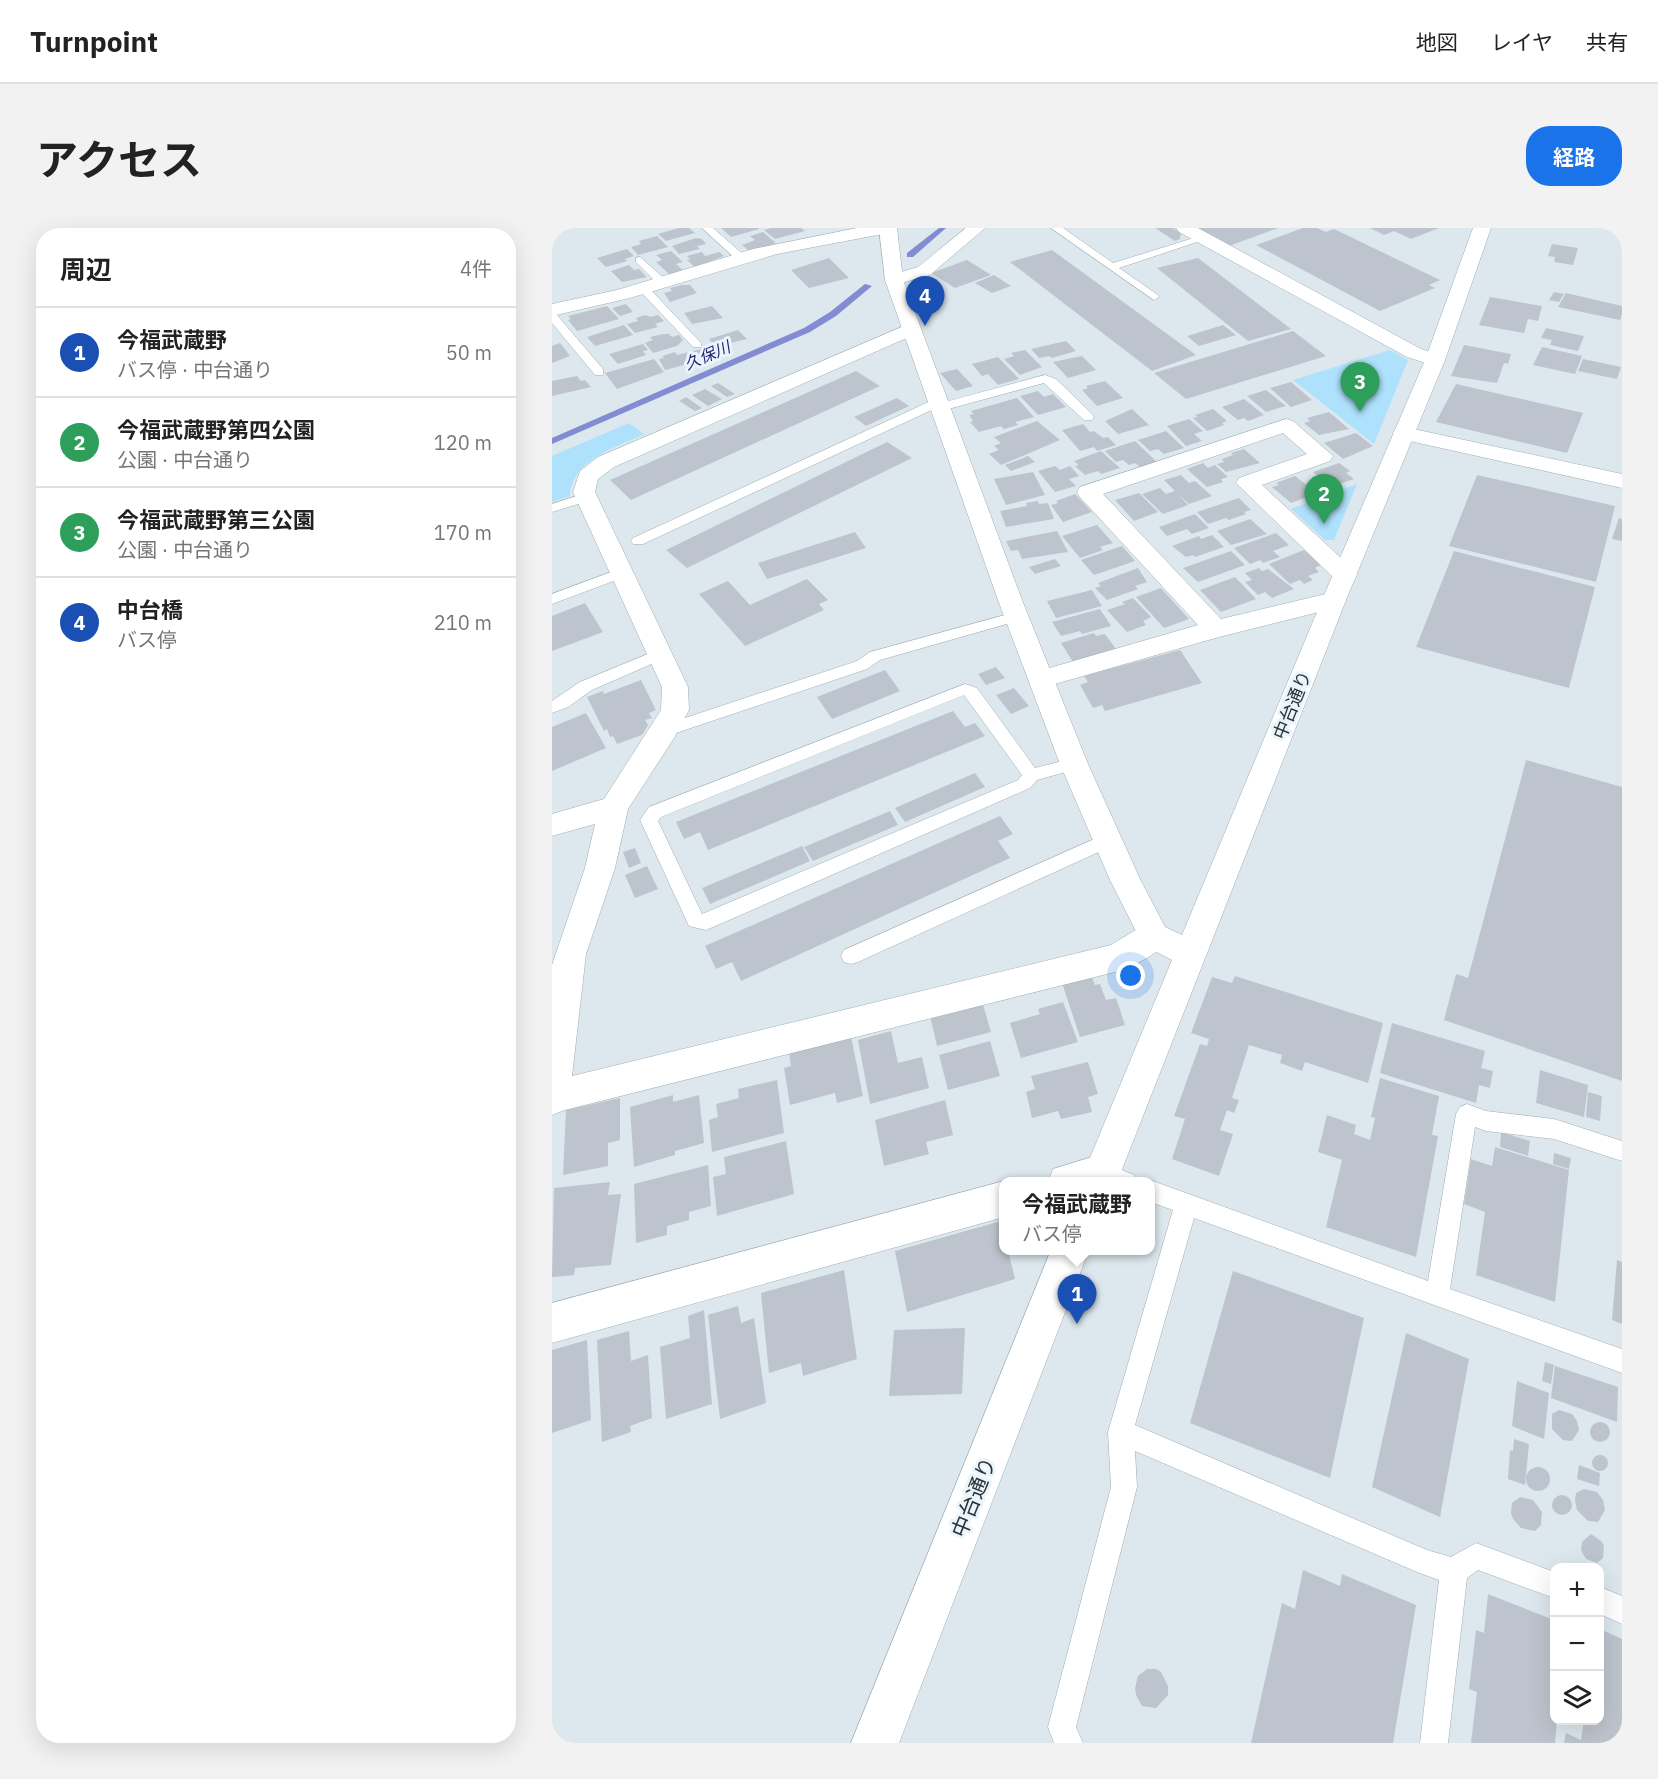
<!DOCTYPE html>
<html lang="ja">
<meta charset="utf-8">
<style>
body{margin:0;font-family:"IBM Plex Sans","Noto Sans JP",sans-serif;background:#f2f2f2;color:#222}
.controls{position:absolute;right:18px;bottom:18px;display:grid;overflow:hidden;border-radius:12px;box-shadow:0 6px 24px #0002}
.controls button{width:54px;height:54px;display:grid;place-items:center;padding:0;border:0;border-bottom:2px solid #e0e0e0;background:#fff;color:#222;font:30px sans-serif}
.you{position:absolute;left:579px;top:748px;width:21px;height:21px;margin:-15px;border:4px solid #fff;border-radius:50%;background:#1a73e8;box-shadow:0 0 0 9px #1a73e833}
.badge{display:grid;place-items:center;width:39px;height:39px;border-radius:50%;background:#1a73e8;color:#fff;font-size:20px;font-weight:700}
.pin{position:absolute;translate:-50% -50px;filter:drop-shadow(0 2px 3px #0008)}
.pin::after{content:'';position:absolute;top:32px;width:21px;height:18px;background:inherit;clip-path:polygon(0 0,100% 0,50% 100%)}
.popup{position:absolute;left:447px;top:949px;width:156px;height:78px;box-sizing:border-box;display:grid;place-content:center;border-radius:12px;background:#fff;filter:drop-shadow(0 2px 4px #0005);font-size:20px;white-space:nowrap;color:#767676}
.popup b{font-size:22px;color:#222}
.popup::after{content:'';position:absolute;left:50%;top:100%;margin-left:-12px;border:12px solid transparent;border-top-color:#fff}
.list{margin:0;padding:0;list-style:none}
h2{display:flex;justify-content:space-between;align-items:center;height:78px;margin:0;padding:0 24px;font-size:26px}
h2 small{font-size:20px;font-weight:400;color:#767676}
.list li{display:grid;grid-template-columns:39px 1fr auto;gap:18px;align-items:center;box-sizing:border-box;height:90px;padding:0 24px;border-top:2px solid #e0e0e0}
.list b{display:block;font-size:22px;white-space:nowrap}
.list p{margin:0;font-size:20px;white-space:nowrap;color:#767676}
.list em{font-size:20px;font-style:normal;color:#767676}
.icon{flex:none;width:33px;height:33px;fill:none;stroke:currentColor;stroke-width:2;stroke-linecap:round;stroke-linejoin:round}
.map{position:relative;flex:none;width:1070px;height:1515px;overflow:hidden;border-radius:24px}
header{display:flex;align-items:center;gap:36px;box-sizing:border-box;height:84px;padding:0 30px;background:#fff;border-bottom:2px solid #e0e0e0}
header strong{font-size:28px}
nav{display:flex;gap:33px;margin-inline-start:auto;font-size:21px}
.intro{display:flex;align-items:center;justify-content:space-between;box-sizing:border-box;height:144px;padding:0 36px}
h1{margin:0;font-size:42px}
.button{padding:15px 27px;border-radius:24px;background:#1a73e8;color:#fff;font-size:21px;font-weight:700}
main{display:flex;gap:36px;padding:0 36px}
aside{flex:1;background:#fff;border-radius:24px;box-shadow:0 6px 24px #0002}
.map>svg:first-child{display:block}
</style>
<header>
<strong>Turnpoint</strong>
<nav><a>地図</a><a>レイヤ</a><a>共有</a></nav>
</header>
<div class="intro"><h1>アクセス</h1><a class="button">経路</a></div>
<main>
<aside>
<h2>周辺<small>4件</small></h2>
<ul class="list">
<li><span class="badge" style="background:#1a4fb4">1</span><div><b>今福武蔵野</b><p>バス停 · 中台通り</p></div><em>50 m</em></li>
<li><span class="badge" style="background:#2e9e5b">2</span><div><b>今福武蔵野第四公園</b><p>公園 · 中台通り</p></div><em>120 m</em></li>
<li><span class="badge" style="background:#2e9e5b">3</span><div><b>今福武蔵野第三公園</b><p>公園 · 中台通り</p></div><em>170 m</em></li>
<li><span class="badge" style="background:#1a4fb4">4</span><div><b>中台橋</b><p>バス停</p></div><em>210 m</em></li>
</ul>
</aside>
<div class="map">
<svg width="1070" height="1515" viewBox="0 0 1070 1515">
<rect width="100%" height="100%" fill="#dce8ee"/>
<!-- green -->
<path fill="#aee1fc" d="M838,122l18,10 -34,84 -81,-64z
M77,195l15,11c-27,13 -73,26 -74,62l-18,6v-46z
M805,256l-23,56h-9l-34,-31z"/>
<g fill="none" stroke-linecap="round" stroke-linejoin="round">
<!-- stream -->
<path fill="#838bd2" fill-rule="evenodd" d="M387,0h7l-33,29h-6v-4z
M313,56l7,2 -36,30 -26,16 -258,112v-6l252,-110 26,-16z"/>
</g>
<!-- building -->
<path fill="#bdc4cd" d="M127,0h10l6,5 -29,8 -8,-7z
M169,0h38v1l-28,8z
M219,0h30l4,3 -30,8 -11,-9z
M603,0h17l9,5 -1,6 -5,2z
M644,0h82l-49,18z
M751,0h14l9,4 8,-3 106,51 -11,5 6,3 -55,23 -124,-66z
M818,0h69l-28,11 -17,-8 -10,4z
M211,4l13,11 -27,8 -7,-6 13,-5 -5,-4z
M105,8l11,11 -30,8 -7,-8 10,-3 -2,-3z
M144,10l6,1 4,5 -9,2 3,3 -21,5 -7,-8z
M1000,16l26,4 -5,17 -19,-3 1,-5 -7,-1z
M75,21l7,7 -9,3 2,2 -21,6 -9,-9z
M500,22l144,105 -44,16 -142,-109z
M119,23l12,11 -7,2 8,7 -14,4 -14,-13 6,-2 -6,-5z
M150,24l3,4 14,-4 5,4 -29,11 -8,-7 3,-1 -3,-3z
M277,30l20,20 -40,10 -18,-18z
M646,30l93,71 -43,12 -91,-73z
M415,32l24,15 -36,13 -24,-15z
M77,37l5,5 5,-1 8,8 -25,5 -11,-11z
M442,47l17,11 -19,7 -17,-10z
M130,57h8l7,8 -27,9 -6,-9 8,-2 -2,-3z
M1002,64l10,2 -5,8 -10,-2z
M1014,65l56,13v9l-2,5 -62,-13z
M938,69l52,9 -4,15 -10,-2 -4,14 -45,-8z
M74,76l7,8 -13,4 -8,-8z
M55,78l12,13 -42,12 -9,-11 3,-1 -3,-3z
M160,78l11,12 -31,6 -8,-11z
M93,87l6,2 7,-2 6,6 -9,3 3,3 -23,6 -8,-9 11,-3 -2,-3z
M72,97l9,10 -38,11 -8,-9z
M671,97l13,10 -37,11 -12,-10z
M994,100l38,8 -6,15 -28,-6 2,-5 -11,-2z
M186,102l9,9 -21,5 3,5 -11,3 -9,-13z
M741,103l33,25 -140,43 -32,-26z
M111,106h6l3,3 7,-2 4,5 -6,6 -24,7 -8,-10 8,-3 -3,-3z
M514,113l10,10 -24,7 -3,-2 -10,2 -8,-9z
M8,115l10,13 -18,7v-17z
M91,116l5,6 -5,1 3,4 -28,9 -9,-10z
M912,117l47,9 -3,10 -4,-1 -7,20 -46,-7z
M990,119l40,9 -7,18 -42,-9z
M150,121l5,7 -10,3 2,2 -34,9 -6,-11 5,-1 -2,-2 13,-4 2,3z
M473,122l17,17 -22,8 -16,-16 10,-3 -3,-3z
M530,128l14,14 -28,8 -15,-16z
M446,129l21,22 -21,6 -10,-11 -6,2 -10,-12z
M102,131l10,13 -47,17 -12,-16z
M1031,131l38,8 -4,12 -39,-8z
M405,141l16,17 -17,5 -16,-18z
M304,143l24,15 -249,114 -21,-20z
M25,148l4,5 4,-1 6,7 -39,9v-15z
M553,153l18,17 -26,8 -15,-16 6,-2 -2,-2z
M739,154l21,18 -21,7 -21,-19z
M166,155l17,11 -8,3 -16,-11z
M904,156l127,29 -16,40 -131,-31z
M153,161l17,10 -14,7 -16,-11z
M714,162l20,16 -20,6 -19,-16z
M486,163l6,6 9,-3 13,13 -28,8 -18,-19z
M134,169l16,11 -7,3 -16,-10z
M345,170l12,8 -43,20 -12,-9z
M465,170l17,19 -19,5 3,3 -14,4 -3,-3 -22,6 -9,-10 3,-1 -4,-6 5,-1 -3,-3z
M692,171l20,16 -16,6 -4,-3 -6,2 -16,-13z
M580,181l17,16 -31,9 -13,-13z
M661,181l14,12 -5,2 2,2 -17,6 -14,-13 5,-1 -3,-2z
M777,184l20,17 -30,6 -15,-12 6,-2 -3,-3z
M637,191l14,12 -9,3 8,7 -16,5 -19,-20z
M485,193l23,19 -59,25 -12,-11 10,-4 -5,-4 7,-3 -7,-6z
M531,196l7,8 4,-1 9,7 5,-1 8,8 -19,6 -3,-4 -14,4 -18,-21z
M614,203l18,17 -20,6 -6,-5 -8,2 -12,-11z
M804,205l17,13 -30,13 -19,-16z
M583,213l22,21 -17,5 -5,-4 -6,2 -6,-5 -7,2 -11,-11z
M335,214l25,16 -225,110 -21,-18z
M692,221l16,14 -34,9 -9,-8 7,-2 -2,-3 11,-4 -2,-2z
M549,223l19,17 -19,6 -3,-3 -13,4 -10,-9 4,-1 -5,-4z
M476,228l7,6 -24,9 -6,-6z
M651,235l5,5 7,-3 13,12 -7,2 2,3 -16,5 -20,-18z
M787,235l11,8 -4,2 8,6 -30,10 -12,-10 7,-2 -6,-5z
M503,238l5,4 10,-4 9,10 -10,3 7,7 -21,6 -17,-21z
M481,244l12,23 -39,10 -12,-26z
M629,247l8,8 6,-2 17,15 -23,8 -11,-10 10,11 -25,9 -21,-20 18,-6 6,6 9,-3 -11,-11z
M925,247l138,31 -19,76 -147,-36z
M743,248l22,17 -26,10 -19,-16 7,-2 -3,-2z
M587,265l19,19 -24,9 -19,-21z
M523,266l17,18 -29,10 -12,-17 7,-2 -2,-2z
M687,270l12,12 -7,2 2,2 -17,6 -3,-2 -18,6 -11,-12z
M486,273l1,3 9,-1 6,16 -48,8 -6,-16 27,-5 -1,-3z
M643,286l14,14 -17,6 -5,-5 -20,7 -8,-9z
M1067,290l3,1v22l-10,-2z
M698,291l17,15 -36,11 -14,-14z
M545,297l16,18 -13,4 3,3 -23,8 -18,-22z
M505,303l11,21 -46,7 -4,-9 -7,1 -5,-10z
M303,304l11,16 -99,31 -9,-16z
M724,305l13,12 -16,6 7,6 -17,6 -3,-3 -10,4 -16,-16z
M660,307l12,12 -29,10 -2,-2 -7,2 -14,-11 27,-10 2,3z
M570,318l13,15 -41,14 -13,-15z
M752,322l17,15 -6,3 4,4 -11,4 5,4 -9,4 -4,-4 -10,4 -21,-20z
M679,323l14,14 -47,17 -15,-14z
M902,323l141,36 -26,101 -153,-41z
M503,331l6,7 -26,8 -6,-7z
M586,340l9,14 -12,4 3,3 -31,11 -12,-12 6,-2 -3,-3z
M707,340l3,3 6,-2 26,20 -22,9 -7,-6 -7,3 -13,-13 7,-2 -7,-7z
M683,349l21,22 -35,13 -21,-22z
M255,351l21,21 -9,4 5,6 -79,36 -46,-52 29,-13 22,24z
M609,360l28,31 -25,9 -28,-31z
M540,362l10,16 -46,12 -9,-17z
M581,370l18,19 -8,4 3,4 -19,7 -20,-22 18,-6 -3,-2z
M33,375l18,29 -51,19v-35z
M548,381l11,17 -29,8 -2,-3 -19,5 -9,-14z
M542,405l2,3 9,-2 11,15 -43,13 -12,-19z
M628,422l22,33 -97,28 -3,-6 -9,3 -13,-23 8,-3 -4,-6z
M444,439l9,11 -19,7 -8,-11z
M333,442l15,21 -68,28 -15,-22z
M89,452l15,30 -7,3 3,5 -7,2 3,5 -6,10 -25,9 -4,-8 -3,1 -3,-8 -3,2 -17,-34 16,-6 1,3z
M462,460l15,18 -18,8 -15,-19z
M401,483l12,16 10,-4 10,13 -277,114 -8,-18 -16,7 -8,-17z
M34,485l20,35 -54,23v-44z
M974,532l96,27v294l-178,-61 12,-46 12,4z
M423,545l10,14 -80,35 -10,-14z
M338,583l8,14 -85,36 -9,-14z
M448,588l13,18 -15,7 12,17 -269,123 -9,-19 -16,7 -11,-23z
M250,618l8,15 -100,43 -8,-16z
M83,620l6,15 -12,5 -6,-16z
M95,638l11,23 -23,9 -10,-23z
M538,745l5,12 5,-1 6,16 10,-2 9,27 -45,12 -19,-57z
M683,748l148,47 -15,60 -63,-21 -3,9 -22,-8 2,-8 -33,-10 -17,53 7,2 -5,13 -7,-3 -7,20 13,4 -14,42 -47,-17 13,-40 -11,-3 26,-72 7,2 2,-7 -18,-6 21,-56 20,6z
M429,770l10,34 -54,14 -8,-35z
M511,774l15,40 -57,16 -11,-35 30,-9 -2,-5z
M840,795l93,28 -4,17 12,3 -3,17 -11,-3 -3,18 -96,-30z
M339,803l7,32 24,-6 7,31 -59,16 -12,-64z
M299,808l12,60 -26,7 -2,-10 -45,12 -6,-37 7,-2 -2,-14z
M438,813l10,35 -52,14 -9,-35z
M536,834l10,32 -10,3 4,15 -31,7 -3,-8 -26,7 -6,-26 9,-3 -4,-13z
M988,842l48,15 -4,32 -48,-14z
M828,850l59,18 -7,39 6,1 -22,121 -90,-30 16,-67 -24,-8 9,-37 29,10 -2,9 16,6 5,-22 -4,-1z
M225,852l7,53 -72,19 -3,-32 9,-3 -2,-13 23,-6 -1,-9z
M1036,864l14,4 -2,25 -14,-4z
M121,867v7l26,-7 5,48 -29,8v4l-41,12 -4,-60z
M68,870v42l-12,3v23l-45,9 3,-65z
M393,872l8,35 -27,7 3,12 -45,12 -9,-46z
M949,904l29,9 -2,15 -28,-9z
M234,913l8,53 -77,22 -4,-39 13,-3 -2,-17z
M943,919l74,23 -14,132 -79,-27 9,-63 -21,-8 7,-45 21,7z
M1002,925l17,5 -2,11 -16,-5z
M156,937l3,41 -22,6v8l-22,6v9l-31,8 -2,-59z
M58,954l-2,13 13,-1 -10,71 -36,3 -1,7 -22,2 2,-89z
M449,993l3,29h4l7,29 -108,33 -12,-61z
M1065,1032l5,2v62l-10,-4z
M292,1042l13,89 -54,17 -2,-13 -32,10 -8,-80z
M681,1043l131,47 -34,160 -140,-55z
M186,1078l3,17 13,-5 12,85 -46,16 -12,-104z
M152,1082l8,94 -46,15 -6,-72 30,-9 -2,-22z
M413,1100l-3,66 -73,2 5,-66z
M77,1103l2,30 17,-6 4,63 -22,8 1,6 -29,10 -5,-102z
M854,1105l63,26 -29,158 -68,-30z
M35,1112l4,80 -39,13v-83z
M993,1134l9,3 -3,19 -9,-3z
M1003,1138l63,21 -1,35 -66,-24z
M965,1153l32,12 -5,46 -32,-13z
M1007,1182l13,4 5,7 2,9 -7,11 -9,-1 -11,-11v-15z
M1038 1204a10 10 0 1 1 20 0a10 10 0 1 1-20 0Z
M962,1211l15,5 -4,41 -17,-6 2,-29 3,1z
M1040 1235a8 8 0 1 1 16 0a8 8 0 1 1-16 0Z
M1027,1237l21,8 -1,13 -22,-7z
M974 1251a12 12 0 1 1 24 0a12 12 0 1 1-24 0Z
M1032,1261l13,3 6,8 2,10 -7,12 -10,-1 -11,-11 -2,-10 1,-7z
M1000 1277a10 10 0 1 1 20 0a10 10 0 1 1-20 0Z
M968,1269l13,3 9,12 -1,13 -6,6 -14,-3 -8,-9 -2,-6 1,-10z
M1039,1306l10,7 3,4 -1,13 -6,5 -11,-4 -5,-9 1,-8z
M751,1342l37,16 2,-12 74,31 -23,138h-142l31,-140 13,6z
M936,1366l66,26v100h3l-2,23h-84l6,-51 -8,-3 7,-59 8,3z
M1048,1401l22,10v104h-58l2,-10 15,7 3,-20h16z
M595,1441h9l5,3 7,14v9l-12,13 -14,-2 -6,-11 -1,-7 3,-12z"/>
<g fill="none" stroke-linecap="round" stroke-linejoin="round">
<defs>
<path id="service" d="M150,0h11l32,28v4h-8z
M499,0h12l50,35 87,-27 9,2 -90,30 39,27 1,2 -5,3z
M88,29l27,24v4h-8l-23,-23v-4z
M92,58l4,1 53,56v4h-8l-53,-56 -1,-2z
M0,85l4,1 47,55v6h-8l-43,-52z
M493,147l11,4 36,35 2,3 -2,3h-8l-40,-37 -103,28 -5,-3 -293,136h-10l-2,-3 2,-3 302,-139h8l2,3z
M34,265l5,1 2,3 -2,3 -39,12v-8z
M70,340l5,2 2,3 -2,3 -75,28v-10z
M464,384l5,2 2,3 -2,3 -141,40 -13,9 -197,66h-12l-2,-4 2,-4 199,-66 13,-9z
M108,421l5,1 3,4 -3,4 -73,32 -24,17 -16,6v-12l28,-19z
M413,456l12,4 58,80 39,-10 6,2 2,4 -2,4 -43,12 -7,8 -317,139 -7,3 -17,-4 -49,-106 9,-13zM412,467l58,80 -4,5 -316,134 -44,-93 3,-4z
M556,605l6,2 3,5 -3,5 -256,117 -7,2 -7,-2 -3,-6 3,-6z
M915,876l19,7 68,8 68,22v20l-68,-22 -68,-8 -11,-4 -25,162 172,60v24l-428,-155 -59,207 292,125 24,7 25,-14 78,29v26l-76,-28 -11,8 -19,165h-28l19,-163 -22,-8 -282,-121 2,36 -61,240 7,16h-29l-6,-16 63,-240 -3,-55 65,-222 -23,-8v-20h-3l3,-2 278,101 28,-167 4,-7z
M550,934l32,13 3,7h-38l-5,-3 -3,-7 3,-7z
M1048,1359l22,9v28l-22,-10z"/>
<path id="minor" d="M305,0h40l-3,4 -6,1 -111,21 -147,44 -78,18v-12l65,-14 136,-41z
M414,0h19l-55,47 -36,10 -6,-1 -3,-4 3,-4 30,-9z
M624,0h22l223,121 21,7 3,4 -3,4 -7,2 -28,-9 -228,-125z
M359,95l7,2 3,4 -3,4 -304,134 -16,12 -3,13 93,195 1,23 -15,28 -46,71 -13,59 -29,86 -14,122 539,-131c17,-10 34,-25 54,-18l5,9c-8,17 -33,28 -51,35l-554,139 -13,5v-150l33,-97 10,-44 -43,12v-22l52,-15 57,-89 1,-23 -89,-195 7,-21 18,-14z
M734,191l7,2 40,35 -3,5 -68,24 92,85 3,5 -3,5 -9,3 -9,-3 -100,-97 3,-5 68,-24 -24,-21 -180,61 118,125 113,-27 9,2 3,6 -3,6 -124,31 -178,51 -9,-3 -4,-6 4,-6 166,-48 -118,-128 -3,-5 3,-5z
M852,199l218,47v14l-226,-50 -3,-5 3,-5z
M550,926l13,5 5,13 -4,10h-68l5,-13z
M452,953l2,1h-2v35l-452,126v-40z"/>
<path id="tertiary" d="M327,0h18l6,52 119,320 66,164 52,115 25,48 17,8 140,-335 103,-240 48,-132h18l-46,132 -99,240 -229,582h-37l92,-222 -29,-15 -33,-65 -50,-116 -62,-164 -113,-320z
M499,1022h38l-190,493h-48z"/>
</defs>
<!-- service casing -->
<use href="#service" stroke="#a1acb3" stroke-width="1"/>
<!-- minor casing -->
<use href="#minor" stroke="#a1acb3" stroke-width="1"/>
<!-- tertiary casing -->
<use href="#tertiary" stroke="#a1acb3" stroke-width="1"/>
<!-- service -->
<use href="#service" fill="#fff" fill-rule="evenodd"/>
<!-- minor -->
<use href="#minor" fill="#fff" fill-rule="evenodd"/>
<!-- tertiary -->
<use href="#tertiary" fill="#fff" fill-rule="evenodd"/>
</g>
<g text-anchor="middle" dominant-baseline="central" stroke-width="6" stroke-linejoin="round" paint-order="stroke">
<!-- far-water labels -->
<g font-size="16" font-style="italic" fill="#251f72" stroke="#e9f5fc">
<text transform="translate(155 127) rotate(-23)">久保川</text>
</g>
<!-- street labels -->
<g font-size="18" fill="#2d3134" stroke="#e9f5fc">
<text transform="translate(740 477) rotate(-68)">中台通り</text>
</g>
<!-- near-street labels -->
<g font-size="21" fill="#2d3134" stroke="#e9f5fc">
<text transform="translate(421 1269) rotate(-68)">中台通り</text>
</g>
</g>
</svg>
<div class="controls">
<button>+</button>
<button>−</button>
<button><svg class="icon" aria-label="layers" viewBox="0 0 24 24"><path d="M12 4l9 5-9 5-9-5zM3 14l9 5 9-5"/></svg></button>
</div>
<div class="you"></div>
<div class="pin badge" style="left:525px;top:1096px;background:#1a4fb4">1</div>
<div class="popup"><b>今福武蔵野</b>バス停</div>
<div class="pin badge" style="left:772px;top:296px;background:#2e9e5b">2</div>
<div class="pin badge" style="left:808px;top:184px;background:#2e9e5b">3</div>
<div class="pin badge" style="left:373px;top:98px;background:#1a4fb4">4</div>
</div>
</main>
